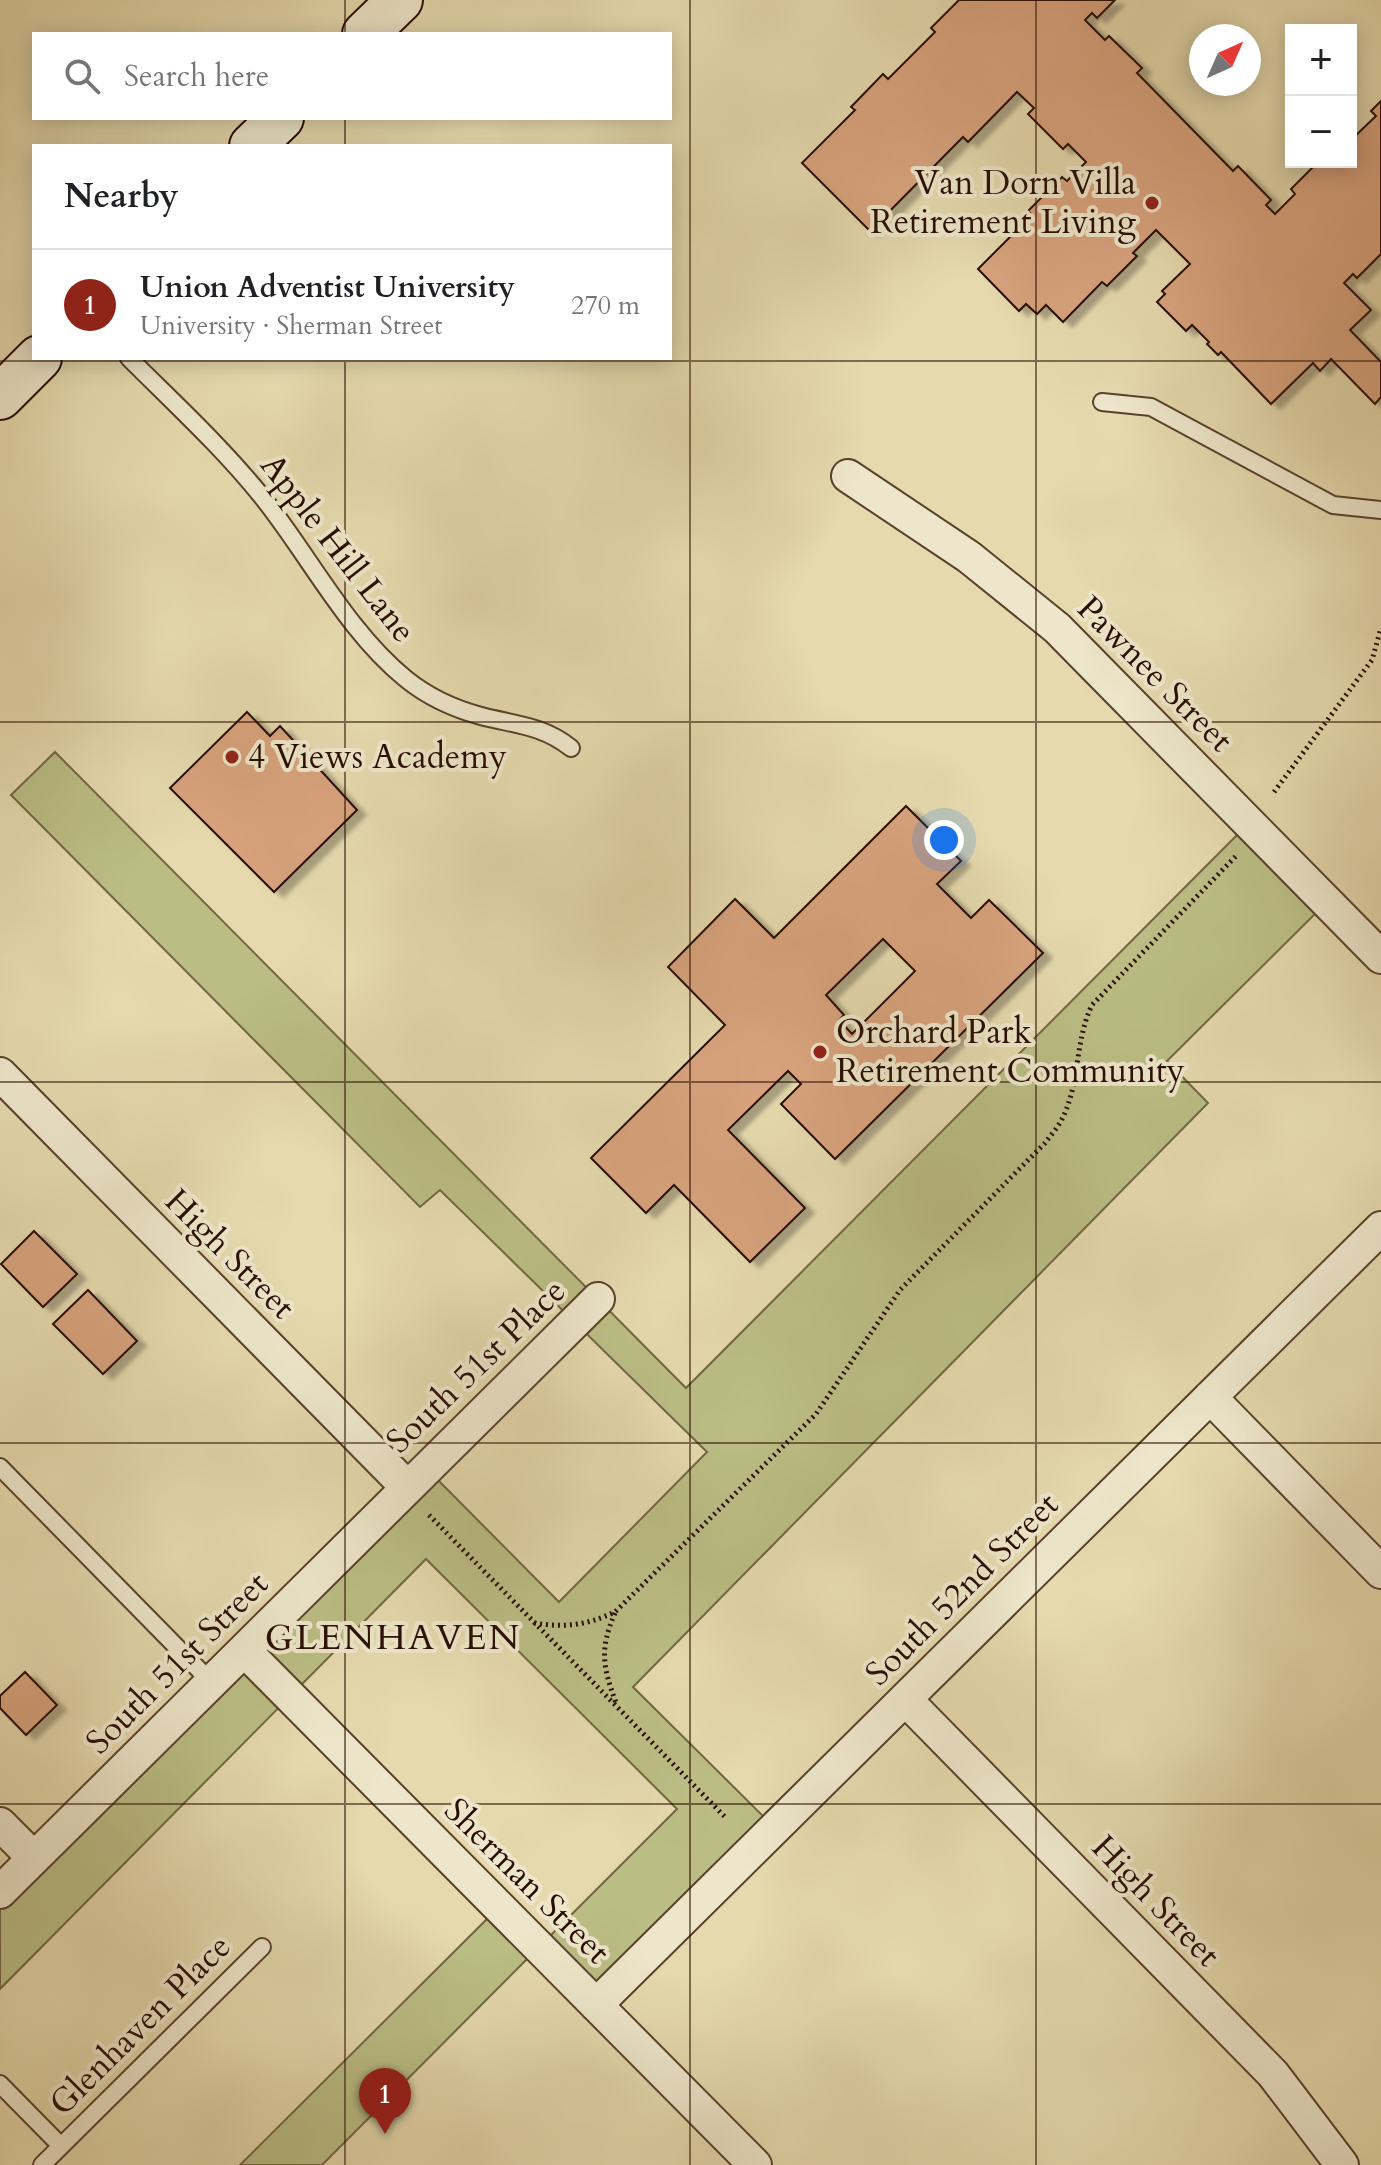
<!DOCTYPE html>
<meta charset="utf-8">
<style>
body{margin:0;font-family:Cardo,serif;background:#f2f2f2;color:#202124}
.controls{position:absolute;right:24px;top:24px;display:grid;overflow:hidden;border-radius:0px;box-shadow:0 4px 20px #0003}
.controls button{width:72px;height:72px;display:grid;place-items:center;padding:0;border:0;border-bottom:2px solid #e0e0e0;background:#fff;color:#202124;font:40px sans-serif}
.compass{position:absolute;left:1189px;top:24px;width:72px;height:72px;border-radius:50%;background:#fff;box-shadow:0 4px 20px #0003;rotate:45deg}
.you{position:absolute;left:944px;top:840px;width:28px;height:28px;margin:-20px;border:6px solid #fff;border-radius:50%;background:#1a73e8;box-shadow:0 0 0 12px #1a73e833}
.badge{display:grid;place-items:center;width:52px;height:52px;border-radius:50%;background:#8f2418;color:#fff;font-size:26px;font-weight:700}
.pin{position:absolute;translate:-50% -66px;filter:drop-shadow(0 2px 4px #0008)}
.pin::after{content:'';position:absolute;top:42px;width:28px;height:24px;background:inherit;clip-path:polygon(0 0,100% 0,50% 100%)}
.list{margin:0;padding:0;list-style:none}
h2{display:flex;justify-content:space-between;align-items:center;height:104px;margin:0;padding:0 32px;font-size:34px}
h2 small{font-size:26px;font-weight:400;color:#757577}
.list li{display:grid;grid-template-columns:52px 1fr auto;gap:24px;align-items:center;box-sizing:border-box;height:112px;padding:0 32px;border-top:2px solid #e0e0e0}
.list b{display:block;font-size:30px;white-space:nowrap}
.list p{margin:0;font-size:26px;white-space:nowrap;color:#757577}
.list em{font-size:26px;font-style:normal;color:#757577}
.icon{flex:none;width:44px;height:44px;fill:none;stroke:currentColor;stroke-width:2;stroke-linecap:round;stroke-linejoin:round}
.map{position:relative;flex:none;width:1381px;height:2165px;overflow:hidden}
.search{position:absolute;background:#fff;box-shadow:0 4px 20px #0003;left:32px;top:32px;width:640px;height:88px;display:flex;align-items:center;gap:20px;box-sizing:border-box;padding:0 28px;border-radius:0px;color:#757577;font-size:30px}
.panel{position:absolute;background:#fff;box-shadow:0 4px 20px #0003;left:32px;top:144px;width:640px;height:216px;border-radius:0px}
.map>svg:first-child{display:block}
</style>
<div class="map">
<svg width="1381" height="2165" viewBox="0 0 1381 2165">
<defs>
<filter id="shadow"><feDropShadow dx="9" dy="5" stdDeviation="2" flood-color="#0004"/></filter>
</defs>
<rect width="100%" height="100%" fill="#e5d9ad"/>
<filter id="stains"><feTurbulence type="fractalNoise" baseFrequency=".0025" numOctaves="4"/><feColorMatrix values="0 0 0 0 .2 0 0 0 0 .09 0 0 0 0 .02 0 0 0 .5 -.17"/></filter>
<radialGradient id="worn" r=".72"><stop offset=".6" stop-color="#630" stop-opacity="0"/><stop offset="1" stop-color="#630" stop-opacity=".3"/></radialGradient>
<!-- green -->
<path fill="#bbbd85" stroke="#726642" stroke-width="2" d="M55,752l631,636 563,-565 78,79 -160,159 41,42 -575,584 142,141 -179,177 -57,-58 -217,218h-82l259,-258 40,40 138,-138 -251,-250 -426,430v-97l426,-424 133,134 148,-150 -267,-262 -20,17 -409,-412z"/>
<!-- building -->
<path fill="#d7a27d" stroke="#290e00" stroke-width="2" fill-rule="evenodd" filter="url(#shadow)" d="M959,0h156l-18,18 -5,-5 -7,7 20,20 4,-4 33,32 -5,5 96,98 5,-5 33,34 -5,5 9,9 20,-20 -4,-5 27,-27h33v-22l25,-24 -5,-5 10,-10v153l-24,24 -4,-4 -9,9 27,27 -21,20 31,32v35l-6,7 -44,-45 -11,12 -7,-8 -42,41 -50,-52 -3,3 -11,-11 2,-2 -17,-17 -6,6 -29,-29 8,-8 -3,-3 28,-27 -34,-34 -23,23 4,3 -30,30 -5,-4 -39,40 -17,-17 -9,9 -11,-10 -7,7 -41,-42 54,-54 -4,-4 34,-34 5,4 19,-19 -18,-18 -5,5 -35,-35 6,-6 -17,-16 -49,50 -5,-5 -93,94 -68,-68 53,-53 -4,-3 32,-33 5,5 47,-47 -4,-4z
M247,712l23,24 10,-10 77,84 -83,82 -104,-104z
M906,806l55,55 -24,23 34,34 18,-18 54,53 -208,206 -54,-55 20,-20 -13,-13 -60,59 77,78 -55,54 -76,-77 -28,28 -55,-55 134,-133 -57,-58 67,-68 39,39zM883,939l32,32 -63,63 -13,-14 5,-5 -18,-20z
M34,1231l43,43 -34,33 -42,-43z
M88,1290l49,51 -34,33 -50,-50z
M25,1672l32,33 -31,30 -26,-27v-12z"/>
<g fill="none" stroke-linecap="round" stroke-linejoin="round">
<defs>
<path id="lane" d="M129,358c46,46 94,90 134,140 47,59 84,133 143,181 21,17 49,30 75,37 34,9 61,9 90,32
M1102,402l49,5 182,98 48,5
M0,1467l211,215
M0,2084l61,62
M42,2165l220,-218"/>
<path id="street" d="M848,476l121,81 88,71 324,329
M0,1074l407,413
M1210,1397l171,175
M244,1650l511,515
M905,1699l368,375 69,91
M0,1824l34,34
M0,1892l598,-593
M596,2005l785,-777"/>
<path id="secondary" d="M365,34l35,-34
M252,146l29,-28
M0,397l39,-39"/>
</defs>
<!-- lane casing -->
<use href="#lane" stroke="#58412b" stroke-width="20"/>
<!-- street casing -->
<use href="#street" stroke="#58412b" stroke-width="36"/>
<!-- secondary casing -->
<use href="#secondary" stroke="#290e00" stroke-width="48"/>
<!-- path -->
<path stroke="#290e00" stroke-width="5" stroke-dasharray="2 4" stroke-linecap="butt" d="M1274,792l98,-132 9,-32
M429,1515l297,303
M615,1613c-16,37 -12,54 1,90
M534,1623c31,5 53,2 81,-11l201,-198 84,-124 145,-147c6,-8 14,-17 18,-26 17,-35 12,-77 29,-112l144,-149"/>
<!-- lane -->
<use href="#lane" stroke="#eee6ca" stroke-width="16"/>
<!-- street -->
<use href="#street" stroke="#eee6ca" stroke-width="32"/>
<!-- secondary -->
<use href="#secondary" stroke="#eee6ca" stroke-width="44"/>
</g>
<!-- grid -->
<path fill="none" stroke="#290e00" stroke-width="2" stroke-opacity="0.55" d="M345,0v34M690,0v2165M1036,0v2165M345,118v28M345,358v1807M0,361h1381M0,722h1381M0,1082h1381M0,1443h1381M0,1804h1381"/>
<!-- markers -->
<g fill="#8f2418" stroke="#eee6ca" stroke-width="3">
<circle cx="1152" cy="203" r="8"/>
<circle cx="232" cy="757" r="8"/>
<circle cx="820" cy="1052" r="8"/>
</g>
<g text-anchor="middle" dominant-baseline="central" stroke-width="8" stroke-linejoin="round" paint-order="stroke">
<!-- poi labels -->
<g font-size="34" fill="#290e00" stroke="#eee6ca" text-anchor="start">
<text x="1136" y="183" text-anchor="end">Van Dorn Villa<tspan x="1136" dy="39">Retirement Living</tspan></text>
<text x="248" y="757">4 Views Academy</text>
<text x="836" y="1032">Orchard Park<tspan x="836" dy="39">Retirement Community</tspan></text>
</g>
<!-- street labels -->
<g font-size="34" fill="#290e00" stroke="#eee6ca">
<text transform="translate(338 548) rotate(52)">Apple Hill Lane</text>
<text transform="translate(1155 674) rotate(45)">Pawnee Street</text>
<text transform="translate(230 1254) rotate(45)">High Street</text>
<text transform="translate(476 1366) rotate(-44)">South 51st Place</text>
<text transform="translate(962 1589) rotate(-45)">South 52nd Street</text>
<text transform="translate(177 1663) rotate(-45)">South 51st Street</text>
<text transform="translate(527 1881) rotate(45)">Sherman Street</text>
<text transform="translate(1156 1901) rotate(46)">High Street</text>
<text transform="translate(140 2025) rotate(-45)">Glenhaven Place</text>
</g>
<!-- neighbourhood labels -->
<g font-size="36" letter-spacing="2" fill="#290e00" stroke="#eee6ca">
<text x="393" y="1637">GLENHAVEN</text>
</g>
</g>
<rect width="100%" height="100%" filter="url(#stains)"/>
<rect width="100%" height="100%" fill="url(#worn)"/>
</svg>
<div class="controls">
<button>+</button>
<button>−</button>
</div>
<svg class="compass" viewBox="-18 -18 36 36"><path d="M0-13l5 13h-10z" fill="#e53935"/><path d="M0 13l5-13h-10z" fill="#757577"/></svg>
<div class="you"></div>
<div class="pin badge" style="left:385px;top:2134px">1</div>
<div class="search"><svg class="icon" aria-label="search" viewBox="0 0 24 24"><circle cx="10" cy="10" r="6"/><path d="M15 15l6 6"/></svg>Search here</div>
<section class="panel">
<h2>Nearby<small></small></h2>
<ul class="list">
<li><span class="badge">1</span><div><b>Union Adventist University</b><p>University · Sherman Street</p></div><em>270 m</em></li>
</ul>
</section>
</div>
